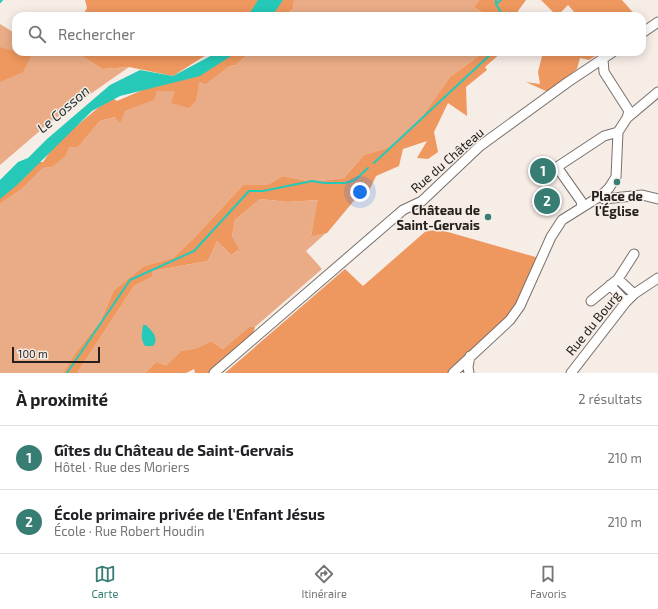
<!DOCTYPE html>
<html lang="fr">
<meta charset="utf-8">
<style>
body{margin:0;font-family:"Exo 2",sans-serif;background:#f6f6f6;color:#202124}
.scale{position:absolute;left:12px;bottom:10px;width:88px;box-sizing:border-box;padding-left:4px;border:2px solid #24201e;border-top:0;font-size:11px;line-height:14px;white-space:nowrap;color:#24201e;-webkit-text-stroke:3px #f7ede7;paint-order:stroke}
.you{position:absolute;left:360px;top:192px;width:14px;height:14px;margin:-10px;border:3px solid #fff;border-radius:50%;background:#1a73e8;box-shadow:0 0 0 6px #1a73e833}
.badge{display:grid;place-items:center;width:26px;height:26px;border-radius:50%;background:#377d74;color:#fff;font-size:13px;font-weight:700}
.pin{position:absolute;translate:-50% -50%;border:2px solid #fff;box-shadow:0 1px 4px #0006}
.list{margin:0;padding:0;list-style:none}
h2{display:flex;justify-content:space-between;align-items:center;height:52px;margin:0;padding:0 16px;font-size:17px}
h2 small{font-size:13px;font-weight:400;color:#757577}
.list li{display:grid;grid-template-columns:26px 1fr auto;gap:12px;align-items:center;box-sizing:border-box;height:64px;padding:0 16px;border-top:1px solid #e0e0e0}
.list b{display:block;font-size:15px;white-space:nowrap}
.list p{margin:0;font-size:13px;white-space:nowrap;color:#757577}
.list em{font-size:13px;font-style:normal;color:#757577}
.icon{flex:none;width:22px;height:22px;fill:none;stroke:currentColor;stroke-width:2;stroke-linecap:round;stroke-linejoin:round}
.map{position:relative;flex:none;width:658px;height:373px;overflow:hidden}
.search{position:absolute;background:#fff;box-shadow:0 2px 10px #0003;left:12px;right:12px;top:12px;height:44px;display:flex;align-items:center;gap:10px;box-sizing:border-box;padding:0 14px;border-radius:12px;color:#757577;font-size:15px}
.sheet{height:180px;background:#fff}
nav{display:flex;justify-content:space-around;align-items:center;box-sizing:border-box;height:56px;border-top:1px solid #e0e0e0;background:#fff;font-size:11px;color:#757577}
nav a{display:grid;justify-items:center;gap:2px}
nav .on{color:#377d74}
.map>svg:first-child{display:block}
</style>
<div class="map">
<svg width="658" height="373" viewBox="0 0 658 373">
<rect width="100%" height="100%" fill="#f7ede7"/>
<!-- green -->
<path fill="#e9ac86" d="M294,0h185l-5,7 13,9h-209l10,-3 5,-4z
M0,24l16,10v18h60l26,17 27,-2 -80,56 -49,42z
M250,52h229l1,3 -30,22 -34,48 -26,22 -26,8 -20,23 -32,4 -29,-6 -16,9h-24l-48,52 -22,21 -29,8 -30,24 -14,32 -24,30 -13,21h-63v-169l23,-16 20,-20 9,-1 17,-20h9l22,-26 15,-4 10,-6 28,-11 4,-9h18l21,10 2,-19 9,1 23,-17 6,-1z
M260,199l28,3 31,-2 -8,35 15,-2 -20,18 16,18 -67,58 -5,-1 -27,23 -12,-8 -14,7 -16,3 -15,16 -10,-5 -11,11h-68l57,-87 18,-9v-6l56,-10 9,-20 14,14 7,-4 -6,-15 3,-16z"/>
<!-- forest -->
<path fill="#ee975e" d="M85,0h180l-10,16h-173l5,-8z
M279,0h15l-1,9c-8,7 -15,7 -26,7z
M479,0h47l-8,11 1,5h-32l-13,-9z
M541,0h81l14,16h-66l5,-3 -7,-8 -11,11z
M0,47l31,9 -8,16 -23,10z
M76,52h135l-38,24 -44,-9 -27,2z
M231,52h19l-14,13 -6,1 -24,18 -7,-2 -3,19 -7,7 -18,-5 4,-12h-18l-3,9 -29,11 -5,12 -5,-6 -15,4 -22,26h-9l-4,9 -13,11 -9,1 -20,20 -23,16v-9l37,-33h6l13,-19 55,-46 6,4z
M479,52h23l-17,15 2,3 -21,17 1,29 -19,-13 -14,29 4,20 -10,7 -11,-1 10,-17 -24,8 -4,17 -23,10 -7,15 -12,6 -30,36 -16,3 7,-36 -30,2 -28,-3 -25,21 -3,16 7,14 -8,5 -14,-14 -9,20 -56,10v6l-18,9 -57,87h-14l13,-21 24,-30 14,-32 30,-24 29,-8 22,-21 48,-52h24l16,-9 29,6 32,-4 20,-23 26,-8 26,-22 34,-48 30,-22z
M543,52h59l-13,8 -9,-2 -3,11 -29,23 -22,-10 14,2 -2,-12z
M441,230l98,28 -20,52 -62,63h-232l120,-104 18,17 63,-55z
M250,326l5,1 -2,7 -43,39h-15l-1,-4 -8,4h-41l11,-11 10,4 15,-15 16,-3 14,-7 12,8z"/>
<!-- water -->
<path fill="#26c9b8" d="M258,0h25l-11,16h-24z
M218,52h19l-37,24 -80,20 -28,15 -75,74 -17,14v-19l18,-18 10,-4 19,-19 63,-54 30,-15 33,6z
M143,325h3c5,6 14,12 7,21h-8c-5,-8 -3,-12 -2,-21z"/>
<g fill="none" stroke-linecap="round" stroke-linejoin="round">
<!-- stream -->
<path stroke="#26c9b8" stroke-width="2" d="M496,0v4l7,12
M0,2l2,-2
M496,4l5,-4
M374,163l119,-111
M67,373l63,-93 64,-29 55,-60h14l49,-10 13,2h20l10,-3 13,-12"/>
<defs>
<path id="minor" d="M642,33l16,-11
M627,118l31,-26
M602,195l2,4 38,-4 16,4
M582,206l-1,-5 -24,-34 47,-31 14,-4
M634,254l-16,25 16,15
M610,285l16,17
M591,301l27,-22
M214,373l189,-163 19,-9 58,-55 88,-64 45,-30
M453,373l57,-53 10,-14 31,-69 11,-17 40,-25 7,-7 7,-11 2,-45 9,-14 2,-7 -25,-39 -1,-13
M469,373l-1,-6 2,-11
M571,373l55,-71 8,-8 24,-16"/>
</defs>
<!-- minor casing -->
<use href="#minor" stroke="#79706b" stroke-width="11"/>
<!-- minor -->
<use href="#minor" stroke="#fff" stroke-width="9"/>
</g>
<!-- markers -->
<g fill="#377d74" stroke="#f7ede7" stroke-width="1.5">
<circle cx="617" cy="182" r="4"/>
<circle cx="488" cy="217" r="4"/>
</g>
<g text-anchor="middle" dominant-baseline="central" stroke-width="3" stroke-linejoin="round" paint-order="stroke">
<!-- street labels -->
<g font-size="13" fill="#24201e" stroke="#f7ede7">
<text transform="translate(447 160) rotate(-41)">Rue du Château</text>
<text transform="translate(593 323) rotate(-51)">Rue du Bourg</text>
</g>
<!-- poi labels -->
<g font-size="13" font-weight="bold" fill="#24201e" stroke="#f7ede7">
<text x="617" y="196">Place de<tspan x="617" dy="15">l'Église</tspan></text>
<text x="480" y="210" text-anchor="end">Château de<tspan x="480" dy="15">Saint-Gervais</tspan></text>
</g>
<!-- water labels -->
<g font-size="14" font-style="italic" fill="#19312e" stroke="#f7ede7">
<text transform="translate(63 109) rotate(-41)">Le Cosson</text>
</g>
</g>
</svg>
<div class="scale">100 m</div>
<div class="you"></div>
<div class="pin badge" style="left:543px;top:171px">1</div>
<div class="pin badge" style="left:547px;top:201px">2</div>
<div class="search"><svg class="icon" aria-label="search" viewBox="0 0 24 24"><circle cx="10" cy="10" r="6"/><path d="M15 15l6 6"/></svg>Rechercher</div>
</div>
<section class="sheet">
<h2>À proximité<small>2 résultats</small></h2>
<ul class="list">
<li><span class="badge">1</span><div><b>Gîtes du Château de Saint-Gervais</b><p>Hôtel · Rue des Moriers</p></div><em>210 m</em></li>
<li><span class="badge">2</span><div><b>École primaire privée de l'Enfant Jésus</b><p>École · Rue Robert Houdin</p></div><em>210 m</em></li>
</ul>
</section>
<nav>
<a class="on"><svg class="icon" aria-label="map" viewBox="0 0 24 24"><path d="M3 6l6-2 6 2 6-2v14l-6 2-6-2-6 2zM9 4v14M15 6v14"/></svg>Carte</a>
<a><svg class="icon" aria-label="directions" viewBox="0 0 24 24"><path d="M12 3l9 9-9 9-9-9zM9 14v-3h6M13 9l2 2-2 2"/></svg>Itinéraire</a>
<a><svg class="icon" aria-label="saved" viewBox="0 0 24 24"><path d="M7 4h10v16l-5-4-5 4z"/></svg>Favoris</a>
</nav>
